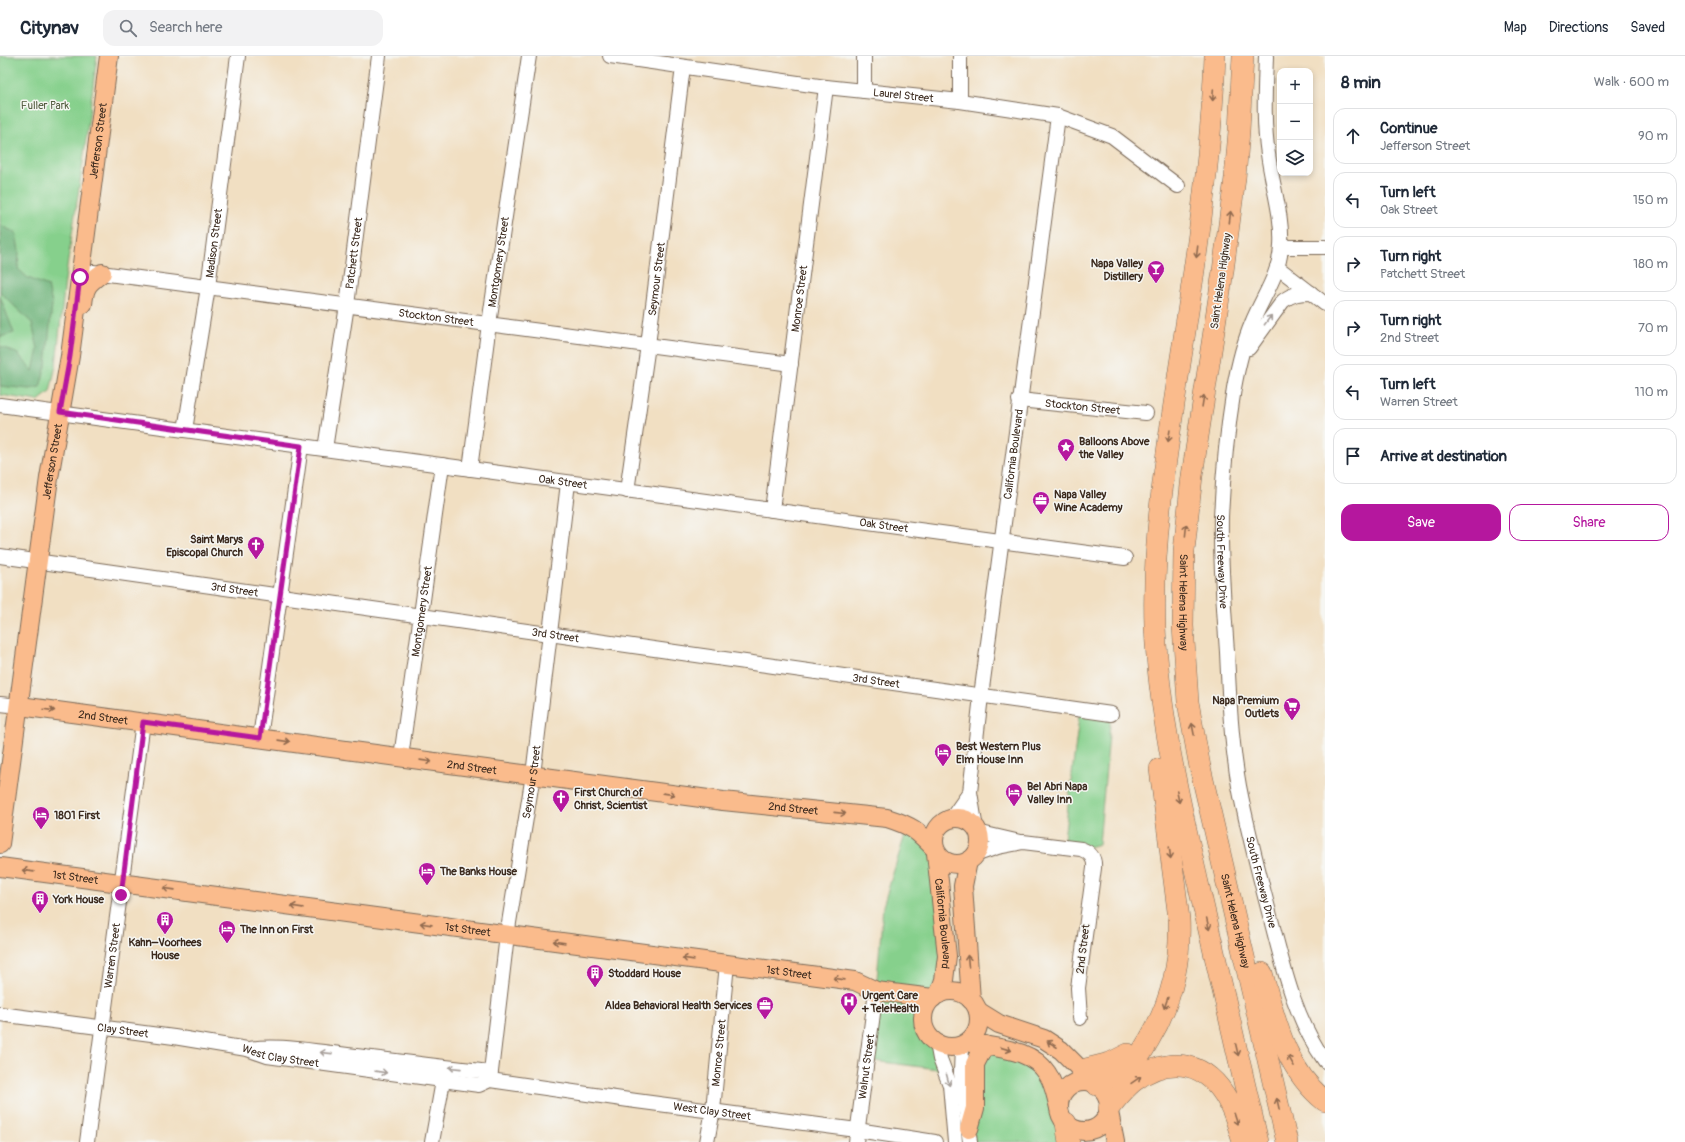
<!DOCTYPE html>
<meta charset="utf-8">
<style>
body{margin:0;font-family:Pangolin,sans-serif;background:#f2f2f3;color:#1f2937}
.controls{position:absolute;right:12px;top:12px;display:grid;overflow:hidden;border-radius:8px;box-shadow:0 2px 6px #0003}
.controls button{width:36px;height:36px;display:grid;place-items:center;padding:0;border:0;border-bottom:1px solid #e0e1e3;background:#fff;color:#1f2937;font:20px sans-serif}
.stop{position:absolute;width:12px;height:12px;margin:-9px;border:3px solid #b5179e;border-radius:50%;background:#fff}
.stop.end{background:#b5179e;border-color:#fff;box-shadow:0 1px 4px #0008}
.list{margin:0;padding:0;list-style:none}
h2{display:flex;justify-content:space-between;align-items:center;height:52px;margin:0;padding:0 16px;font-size:17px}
h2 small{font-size:13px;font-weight:400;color:#747a83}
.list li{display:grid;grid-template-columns:26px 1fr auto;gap:12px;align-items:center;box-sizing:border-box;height:56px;margin:0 8px 8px;padding:0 8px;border:1px solid #e0e1e3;border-radius:12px}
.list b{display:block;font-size:15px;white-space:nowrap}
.list p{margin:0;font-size:13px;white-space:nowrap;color:#747a83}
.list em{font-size:13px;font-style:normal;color:#747a83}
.actions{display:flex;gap:8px;padding:12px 16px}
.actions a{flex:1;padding:9px 0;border:1px solid #b5179e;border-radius:12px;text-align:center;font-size:14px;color:#b5179e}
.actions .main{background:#b5179e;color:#fff}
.icon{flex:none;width:22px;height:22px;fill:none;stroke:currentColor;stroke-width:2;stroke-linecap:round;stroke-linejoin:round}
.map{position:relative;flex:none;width:1325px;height:1086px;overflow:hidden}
header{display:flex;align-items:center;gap:24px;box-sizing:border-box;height:56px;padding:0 20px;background:#fff;border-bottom:1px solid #e0e1e3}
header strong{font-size:19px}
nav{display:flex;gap:22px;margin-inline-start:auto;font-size:14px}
.search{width:280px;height:36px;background:#f2f2f3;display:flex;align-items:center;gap:10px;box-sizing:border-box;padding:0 14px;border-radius:12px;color:#747a83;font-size:15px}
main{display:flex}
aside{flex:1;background:#fff}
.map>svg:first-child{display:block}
</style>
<header>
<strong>Citynav</strong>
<div class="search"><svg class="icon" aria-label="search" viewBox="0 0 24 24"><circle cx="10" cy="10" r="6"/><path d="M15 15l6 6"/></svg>Search here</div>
<nav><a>Map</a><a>Directions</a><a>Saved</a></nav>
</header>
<main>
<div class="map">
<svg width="1325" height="1086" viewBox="0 0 1325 1086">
<rect width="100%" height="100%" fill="#f6f6f2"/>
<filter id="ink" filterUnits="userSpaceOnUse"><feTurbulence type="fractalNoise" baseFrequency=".025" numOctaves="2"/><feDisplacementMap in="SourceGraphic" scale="8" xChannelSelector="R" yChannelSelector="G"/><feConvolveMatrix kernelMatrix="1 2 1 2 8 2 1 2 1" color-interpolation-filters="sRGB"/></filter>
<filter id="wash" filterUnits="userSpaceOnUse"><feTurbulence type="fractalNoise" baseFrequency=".012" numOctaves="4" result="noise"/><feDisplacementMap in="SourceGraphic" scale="16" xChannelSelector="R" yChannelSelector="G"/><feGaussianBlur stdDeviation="0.9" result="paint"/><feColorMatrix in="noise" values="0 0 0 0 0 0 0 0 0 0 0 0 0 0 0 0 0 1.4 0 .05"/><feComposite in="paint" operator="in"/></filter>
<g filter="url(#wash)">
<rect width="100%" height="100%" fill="#f1dfc2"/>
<!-- green -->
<path fill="#86d08c" stroke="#607d55" d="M0,0h97l-14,106 -18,118 -9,85 -6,27 -12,9 -38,-6z
M1080,653l31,5 -12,130 -18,5 -18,-2z
M908,769l27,25 12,106 -23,57c-2,19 2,17 12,30 5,6 7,19 9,27l-79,-10 10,-69 7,-85z
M985,989l54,19 29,78h-98z"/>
<!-- forest -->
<path fill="#6cb278" stroke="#546e4b" d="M0,169l16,8 3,18 -1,18 10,9 20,8 4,18 -6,62 -6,21 -10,2 -30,-3v-40l18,8 15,17 5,-22 -6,-26 -32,-31z
M0,240l14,37 -14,4z"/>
</g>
<g filter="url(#ink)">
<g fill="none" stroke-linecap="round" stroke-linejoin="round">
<defs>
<g id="minor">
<path id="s1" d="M610,0l216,31 134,14 98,15 54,20 66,50"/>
<path d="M864,0v35"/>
<path d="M960,0v45"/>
<path id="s2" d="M1266,0c-1,33 -3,66 2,98 4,31 15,62 13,92 -1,28 -19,52 -29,77 -9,21 -14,43 -18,65 -7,43 -11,86 -13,129 -1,45 3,90 6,135 2,44 4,90 12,134 8,42 19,84 30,126 14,52 24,104 56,149"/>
<path d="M1281,191h44"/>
<path d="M1277,211l48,37"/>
<path id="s3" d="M93,216l698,92"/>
<path d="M1249,292l34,-47c9,-7 16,-8 28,-8"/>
<path id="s4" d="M1019,344l127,13"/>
<path id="s5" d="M0,349l1125,153"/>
<path id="s6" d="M185,374l23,-143 30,-231"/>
<path id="s7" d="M325,393l22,-144 32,-249"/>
<path id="s8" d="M470,413l19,-145 40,-268"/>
<path id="s9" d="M627,435l21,-146 35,-278"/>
<path id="s10" d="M772,454l54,-423"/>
<path id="s11" d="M0,500l1111,158"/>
<path d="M0,648l20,2"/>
<path d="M260,682l41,-292"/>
<path id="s12" d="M401,701l41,-292"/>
<path d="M951,763l19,-27"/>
<path id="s13" d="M976,773l-6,-37 11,-96 77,-580"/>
<path d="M977,776l43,10"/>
<path d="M975,799l23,-8 25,-5 58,7c9,3 14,9 13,19l-16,120 2,30"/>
<path id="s14" d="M0,958l174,23 73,12 20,7 212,29 11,-5 146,21 221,29 78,12"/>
<path d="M937,987l3,16 10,26 5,57"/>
<path d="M962,989l-1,28 9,69"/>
<path d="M249,993c28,-4 55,1 83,4 50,6 99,13 149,18l9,9"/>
<path id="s15" d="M490,1024l17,-145 26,-160 35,-292"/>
<path id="s16" d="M87,1086l56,-420"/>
<path d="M432,1086l11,-61"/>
<path id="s17" d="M707,1086l6,-32 14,-146"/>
<path id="s18" d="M856,1086l20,-151"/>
</g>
<g id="major">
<path d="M83,248c2,-19 5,-20 19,-31"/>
<path id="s19" d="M20,650l703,95 164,17c25,8 30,12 48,31"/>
<circle cx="957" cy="785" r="23"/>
<path id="s20" d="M0,788l49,-366 21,-122 39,-300"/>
<path id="s21" d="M936,797l11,103 -3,24 -5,14"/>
<path d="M968,805l-5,25 8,114"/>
<path id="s22" d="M0,811l855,114 21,10 57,7"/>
<circle cx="951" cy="963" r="28"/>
<path d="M978,955l21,13 45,15 17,11 30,30"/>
<path d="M968,986c27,7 62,5 79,31 7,10 9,24 12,35"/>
<circle cx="1084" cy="1050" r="25"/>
<path d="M1109,1056l6,30"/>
<path d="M969,1073l6,-21v-44l10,-19"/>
</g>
<g id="highway">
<path d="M1215,0c-4,103 -19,205 -35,308 -13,87 -28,175 -25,263 4,87 24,172 43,256 20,86 40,173 60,259"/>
<path id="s23" d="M1243,0l-4,75 -4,47 -12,93 -31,205 -8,75 -1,75 5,76 12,65 87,375"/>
<path d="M1262,917c13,47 23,96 63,128"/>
<path d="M1082,1014l28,-7 18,-9"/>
<path d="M1097,1029c13,-8 28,-15 39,-25 5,-5 9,-14 13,-20 22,-37 32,-79 30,-121l-19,-150"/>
<path d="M1109,1052c8,-10 16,-20 25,-27 32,-24 67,-22 90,13 9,14 14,31 19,48"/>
<path d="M1066,1067l3,19"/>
</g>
</defs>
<!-- minor casing -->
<use href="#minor" stroke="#7b6957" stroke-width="16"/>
<!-- major casing -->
<use href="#major" stroke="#7b6957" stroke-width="20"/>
<!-- highway casing -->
<use href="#highway" stroke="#7b6957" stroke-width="22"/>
<!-- minor -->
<use href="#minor" stroke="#fff" stroke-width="14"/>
<!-- major -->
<use href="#major" stroke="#fabb8c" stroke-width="18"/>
<!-- highway -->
<use href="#highway" stroke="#fabb8c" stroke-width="21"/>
</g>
<!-- one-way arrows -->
<defs><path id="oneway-shaft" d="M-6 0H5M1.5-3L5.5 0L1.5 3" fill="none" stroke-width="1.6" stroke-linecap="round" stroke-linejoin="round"/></defs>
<g stroke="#916b50">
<use href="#oneway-shaft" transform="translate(1213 39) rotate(93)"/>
<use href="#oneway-shaft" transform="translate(1230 161) rotate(-83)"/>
<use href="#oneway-shaft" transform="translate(1197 196) rotate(97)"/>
<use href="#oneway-shaft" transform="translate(1203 345) rotate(-81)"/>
<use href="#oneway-shaft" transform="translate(1169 380) rotate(99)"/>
<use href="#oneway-shaft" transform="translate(1186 474) rotate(-84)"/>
<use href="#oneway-shaft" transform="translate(49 654) rotate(7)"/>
<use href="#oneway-shaft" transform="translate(1193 673) rotate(-101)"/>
<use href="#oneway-shaft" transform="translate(284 685) rotate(8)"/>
<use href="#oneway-shaft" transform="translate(426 705) rotate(8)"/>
<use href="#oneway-shaft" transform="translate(669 738) rotate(8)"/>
<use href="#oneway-shaft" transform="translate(1178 741) rotate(78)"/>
<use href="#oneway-shaft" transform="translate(840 757) rotate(6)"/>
<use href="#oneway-shaft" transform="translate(1170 797) rotate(83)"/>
<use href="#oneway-shaft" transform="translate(28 815) rotate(-172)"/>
<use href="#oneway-shaft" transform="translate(169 833) rotate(-172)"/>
<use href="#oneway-shaft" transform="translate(297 851) rotate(-172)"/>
<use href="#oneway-shaft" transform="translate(426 868) rotate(-172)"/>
<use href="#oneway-shaft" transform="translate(1208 868) rotate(77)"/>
<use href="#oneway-shaft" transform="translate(559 886) rotate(-172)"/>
<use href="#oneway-shaft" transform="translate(688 903) rotate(-172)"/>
<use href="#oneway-shaft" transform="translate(968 905) rotate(-95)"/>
<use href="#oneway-shaft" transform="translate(839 923) rotate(-172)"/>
<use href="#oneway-shaft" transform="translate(1166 947) rotate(109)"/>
<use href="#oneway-shaft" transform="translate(1052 988) rotate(-147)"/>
<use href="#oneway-shaft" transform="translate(1006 993) rotate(16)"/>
<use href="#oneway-shaft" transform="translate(1237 994) rotate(77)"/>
<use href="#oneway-shaft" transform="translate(1291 1005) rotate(-120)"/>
<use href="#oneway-shaft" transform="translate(1136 1024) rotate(-35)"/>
<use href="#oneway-shaft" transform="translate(1278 1048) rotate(-103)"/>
<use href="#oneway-shaft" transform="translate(1236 1063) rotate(72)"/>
</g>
<g stroke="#a79f9a">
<use href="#oneway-shaft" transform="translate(1268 264) rotate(-53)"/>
<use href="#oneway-shaft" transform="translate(326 997) rotate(-174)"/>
<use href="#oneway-shaft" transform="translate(455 1012) rotate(-174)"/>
<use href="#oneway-shaft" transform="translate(381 1016) rotate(8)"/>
<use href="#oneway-shaft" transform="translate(948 1024) rotate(75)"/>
</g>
</g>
<g fill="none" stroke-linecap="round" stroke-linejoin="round" filter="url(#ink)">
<!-- route -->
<path stroke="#b5179e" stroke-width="5" d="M80,221l-10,79 -10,56 241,34 -41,292 -117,-16 -22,173"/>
</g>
<!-- icons -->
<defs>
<symbol id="bar-pin" viewBox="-11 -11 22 30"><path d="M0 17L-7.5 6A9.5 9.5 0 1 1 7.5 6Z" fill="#b5179e" stroke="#f6f6f2"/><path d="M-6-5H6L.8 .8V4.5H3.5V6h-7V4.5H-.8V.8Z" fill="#fff"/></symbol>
<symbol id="sight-pin" viewBox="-11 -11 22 30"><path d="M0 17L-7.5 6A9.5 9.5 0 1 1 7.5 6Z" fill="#b5179e" stroke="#f6f6f2"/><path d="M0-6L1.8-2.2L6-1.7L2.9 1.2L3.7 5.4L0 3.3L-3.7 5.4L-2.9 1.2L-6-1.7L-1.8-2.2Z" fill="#fff"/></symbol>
<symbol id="office-pin" viewBox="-11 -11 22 30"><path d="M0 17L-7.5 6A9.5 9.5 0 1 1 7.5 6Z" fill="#b5179e" stroke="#f6f6f2"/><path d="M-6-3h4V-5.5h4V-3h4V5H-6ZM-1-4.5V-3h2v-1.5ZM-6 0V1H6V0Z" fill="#fff"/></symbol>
<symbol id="church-pin" viewBox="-11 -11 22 30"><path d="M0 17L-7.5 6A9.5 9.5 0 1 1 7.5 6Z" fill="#b5179e" stroke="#f6f6f2"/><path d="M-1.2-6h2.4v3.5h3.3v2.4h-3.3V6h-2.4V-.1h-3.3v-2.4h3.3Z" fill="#fff"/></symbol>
<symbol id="supermarket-pin" viewBox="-11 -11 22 30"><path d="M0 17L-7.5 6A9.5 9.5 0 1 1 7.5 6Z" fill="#b5179e" stroke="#f6f6f2"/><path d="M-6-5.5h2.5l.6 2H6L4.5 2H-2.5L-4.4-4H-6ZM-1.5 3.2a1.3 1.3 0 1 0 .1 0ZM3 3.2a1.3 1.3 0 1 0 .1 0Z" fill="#fff"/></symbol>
<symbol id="hotel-pin" viewBox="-11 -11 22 30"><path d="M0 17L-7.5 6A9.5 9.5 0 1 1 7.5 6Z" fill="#b5179e" stroke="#f6f6f2"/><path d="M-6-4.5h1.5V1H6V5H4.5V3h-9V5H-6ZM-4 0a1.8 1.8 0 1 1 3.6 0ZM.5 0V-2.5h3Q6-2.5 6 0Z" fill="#fff"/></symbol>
<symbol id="building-pin" viewBox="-11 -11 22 30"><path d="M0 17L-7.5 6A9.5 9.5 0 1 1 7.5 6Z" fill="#b5179e" stroke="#f6f6f2"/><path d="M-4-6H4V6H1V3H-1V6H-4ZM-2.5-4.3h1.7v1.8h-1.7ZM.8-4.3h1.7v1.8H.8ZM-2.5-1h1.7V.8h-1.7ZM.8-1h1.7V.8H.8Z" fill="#fff"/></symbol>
<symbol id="hospital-pin" viewBox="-11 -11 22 30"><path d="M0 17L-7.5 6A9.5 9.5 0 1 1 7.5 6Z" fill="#b5179e" stroke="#f6f6f2"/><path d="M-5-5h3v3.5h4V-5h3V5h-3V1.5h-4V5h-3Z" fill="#fff"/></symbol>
</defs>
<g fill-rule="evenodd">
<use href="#bar-pin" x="1146" y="203" width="20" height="27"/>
<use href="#sight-pin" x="1056" y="381" width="20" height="27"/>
<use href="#office-pin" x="1031" y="434" width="20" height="27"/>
<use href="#church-pin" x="246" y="479" width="20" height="27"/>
<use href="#supermarket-pin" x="1282" y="640" width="20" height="27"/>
<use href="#hotel-pin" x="933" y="686" width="20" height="27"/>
<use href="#hotel-pin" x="1004" y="726" width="20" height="27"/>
<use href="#church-pin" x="551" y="732" width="20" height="27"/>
<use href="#hotel-pin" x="31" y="749" width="20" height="27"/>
<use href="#hotel-pin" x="417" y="805" width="20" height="27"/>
<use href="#building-pin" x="30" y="833" width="20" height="27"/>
<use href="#building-pin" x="155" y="854" width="20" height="27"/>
<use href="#hotel-pin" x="217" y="863" width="20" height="27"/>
<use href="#building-pin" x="585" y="907" width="20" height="27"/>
<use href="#hospital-pin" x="839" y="935" width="20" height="27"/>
<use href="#office-pin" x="755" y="939" width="20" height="27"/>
</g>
<g text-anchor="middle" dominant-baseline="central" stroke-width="3" stroke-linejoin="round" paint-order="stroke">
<!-- street labels -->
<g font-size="11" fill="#3b2a1e" stroke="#f6f6f2">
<text stroke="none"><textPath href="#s1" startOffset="296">Laurel Street</textPath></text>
<text stroke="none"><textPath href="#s20" startOffset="710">Jefferson Street</textPath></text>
<text stroke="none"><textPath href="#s6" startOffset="189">Madison Street</textPath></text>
<text stroke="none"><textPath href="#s7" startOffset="198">Patchett Street</textPath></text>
<text stroke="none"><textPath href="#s8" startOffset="209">Montgomery Street</textPath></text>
<text stroke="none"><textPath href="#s9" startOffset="214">Seymour Street</textPath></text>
<text transform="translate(1221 225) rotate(-82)">Saint Helena Highway</text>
<text stroke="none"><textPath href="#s10" startOffset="213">Monroe Street</textPath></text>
<text stroke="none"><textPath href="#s3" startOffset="346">Stockton Street</textPath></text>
<text stroke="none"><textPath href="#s4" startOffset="64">Stockton Street</textPath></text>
<text stroke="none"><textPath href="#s13" startOffset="378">California Boulevard</textPath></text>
<text stroke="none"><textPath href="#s20" startOffset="386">Jefferson Street</textPath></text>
<text stroke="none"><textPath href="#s5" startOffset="568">Oak Street</textPath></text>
<text stroke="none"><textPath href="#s5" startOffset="892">Oak Street</textPath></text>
<text stroke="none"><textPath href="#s2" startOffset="516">South Freeway Drive</textPath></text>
<text stroke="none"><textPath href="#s11" startOffset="237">3rd Street</textPath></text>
<text stroke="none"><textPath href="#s23" startOffset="550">Saint Helena Highway</textPath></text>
<text stroke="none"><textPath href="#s12" startOffset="147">Montgomery Street</textPath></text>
<text stroke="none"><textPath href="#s11" startOffset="561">3rd Street</textPath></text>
<text stroke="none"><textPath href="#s11" startOffset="885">3rd Street</textPath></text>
<text stroke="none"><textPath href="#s19" startOffset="84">2nd Street</textPath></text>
<text stroke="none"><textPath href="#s19" startOffset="456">2nd Street</textPath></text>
<text stroke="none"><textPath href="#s15" startOffset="301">Seymour Street</textPath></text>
<text stroke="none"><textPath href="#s19" startOffset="780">2nd Street</textPath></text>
<text stroke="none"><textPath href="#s22" startOffset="76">1st Street</textPath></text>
<text stroke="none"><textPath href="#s2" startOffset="840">South Freeway Drive</textPath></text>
<text stroke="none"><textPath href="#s23" startOffset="874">Saint Helena Highway</textPath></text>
<text stroke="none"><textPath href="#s21" startOffset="71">California Boulevard</textPath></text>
<text stroke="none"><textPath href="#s22" startOffset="472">1st Street</textPath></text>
<text transform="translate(1083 893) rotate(-83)">2nd Street</text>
<text stroke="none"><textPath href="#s16" startOffset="188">Warren Street</textPath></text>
<text stroke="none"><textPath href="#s22" startOffset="796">1st Street</textPath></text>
<text stroke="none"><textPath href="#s14" startOffset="124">Clay Street</textPath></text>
<text stroke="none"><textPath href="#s17" startOffset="90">Monroe Street</textPath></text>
<text stroke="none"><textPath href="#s14" startOffset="284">West Clay Street</textPath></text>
<text stroke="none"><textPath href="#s18" startOffset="76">Walnut Street</textPath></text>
<text stroke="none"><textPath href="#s14" startOffset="721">West Clay Street</textPath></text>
</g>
<!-- park labels -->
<g font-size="11" fill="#525c3f" stroke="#f6f6f2">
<text x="45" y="49">Fuller Park</text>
</g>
<!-- poi labels -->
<g font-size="11" font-weight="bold" fill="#3b2a1e" stroke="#f6f6f2" text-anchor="start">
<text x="1143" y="207" text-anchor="end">Napa Valley<tspan x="1143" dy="13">Distillery</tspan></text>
<text x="1079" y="385">Balloons Above<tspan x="1079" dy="13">the Valley</tspan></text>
<text x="1054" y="438">Napa Valley<tspan x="1054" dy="13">Wine Academy</tspan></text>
<text x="243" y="483" text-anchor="end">Saint Marys<tspan x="243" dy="13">Episcopal Church</tspan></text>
<text x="1279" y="644" text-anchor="end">Napa Premium<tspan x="1279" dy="13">Outlets</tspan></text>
<text x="956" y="690">Best Western Plus<tspan x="956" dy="13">Elm House Inn</tspan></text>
<text x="1027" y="730">Bel Abri Napa<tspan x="1027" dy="13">Valley Inn</tspan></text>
<text x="574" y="736">First Church of<tspan x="574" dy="13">Christ, Scientist</tspan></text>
<text x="54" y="759">1801 First</text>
<text x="440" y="815">The Banks House</text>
<text x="53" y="843">York House</text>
<text x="240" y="873">The Inn on First</text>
<text x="165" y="886" text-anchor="middle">Kahn–Voorhees<tspan x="165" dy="13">House</tspan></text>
<text x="608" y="917">Stoddard House</text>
<text x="862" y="939">Urgent Care<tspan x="862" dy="13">+ TeleHealth</tspan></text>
<text x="752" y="949" text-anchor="end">Aldea Behavioral Health Services</text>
</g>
</g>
</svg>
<div class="controls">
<button>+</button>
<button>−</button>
<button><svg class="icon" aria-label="layers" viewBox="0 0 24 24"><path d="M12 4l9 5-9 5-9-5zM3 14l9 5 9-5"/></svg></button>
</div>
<div class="stop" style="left:80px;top:221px"></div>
<div class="stop end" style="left:121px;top:839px"></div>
</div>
<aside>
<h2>8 min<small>Walk · 600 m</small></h2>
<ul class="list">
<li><svg class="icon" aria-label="ahead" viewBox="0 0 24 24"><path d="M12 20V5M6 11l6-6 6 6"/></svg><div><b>Continue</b><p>Jefferson Street</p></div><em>90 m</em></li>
<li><svg class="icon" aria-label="left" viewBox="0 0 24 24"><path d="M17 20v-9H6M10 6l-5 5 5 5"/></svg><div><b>Turn left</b><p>Oak Street</p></div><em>150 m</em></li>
<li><svg class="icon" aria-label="right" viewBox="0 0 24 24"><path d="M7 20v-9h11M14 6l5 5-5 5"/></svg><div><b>Turn right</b><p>Patchett Street</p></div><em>180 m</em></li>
<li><svg class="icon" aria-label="right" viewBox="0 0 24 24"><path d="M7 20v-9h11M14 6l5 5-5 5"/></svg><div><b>Turn right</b><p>2nd Street</p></div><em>70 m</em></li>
<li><svg class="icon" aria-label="left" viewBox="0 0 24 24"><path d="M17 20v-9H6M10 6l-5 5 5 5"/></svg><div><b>Turn left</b><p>Warren Street</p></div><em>110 m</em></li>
<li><svg class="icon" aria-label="arrive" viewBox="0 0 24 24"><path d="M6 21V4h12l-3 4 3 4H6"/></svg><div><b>Arrive at destination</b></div></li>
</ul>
<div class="actions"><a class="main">Save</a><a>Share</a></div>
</aside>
</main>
